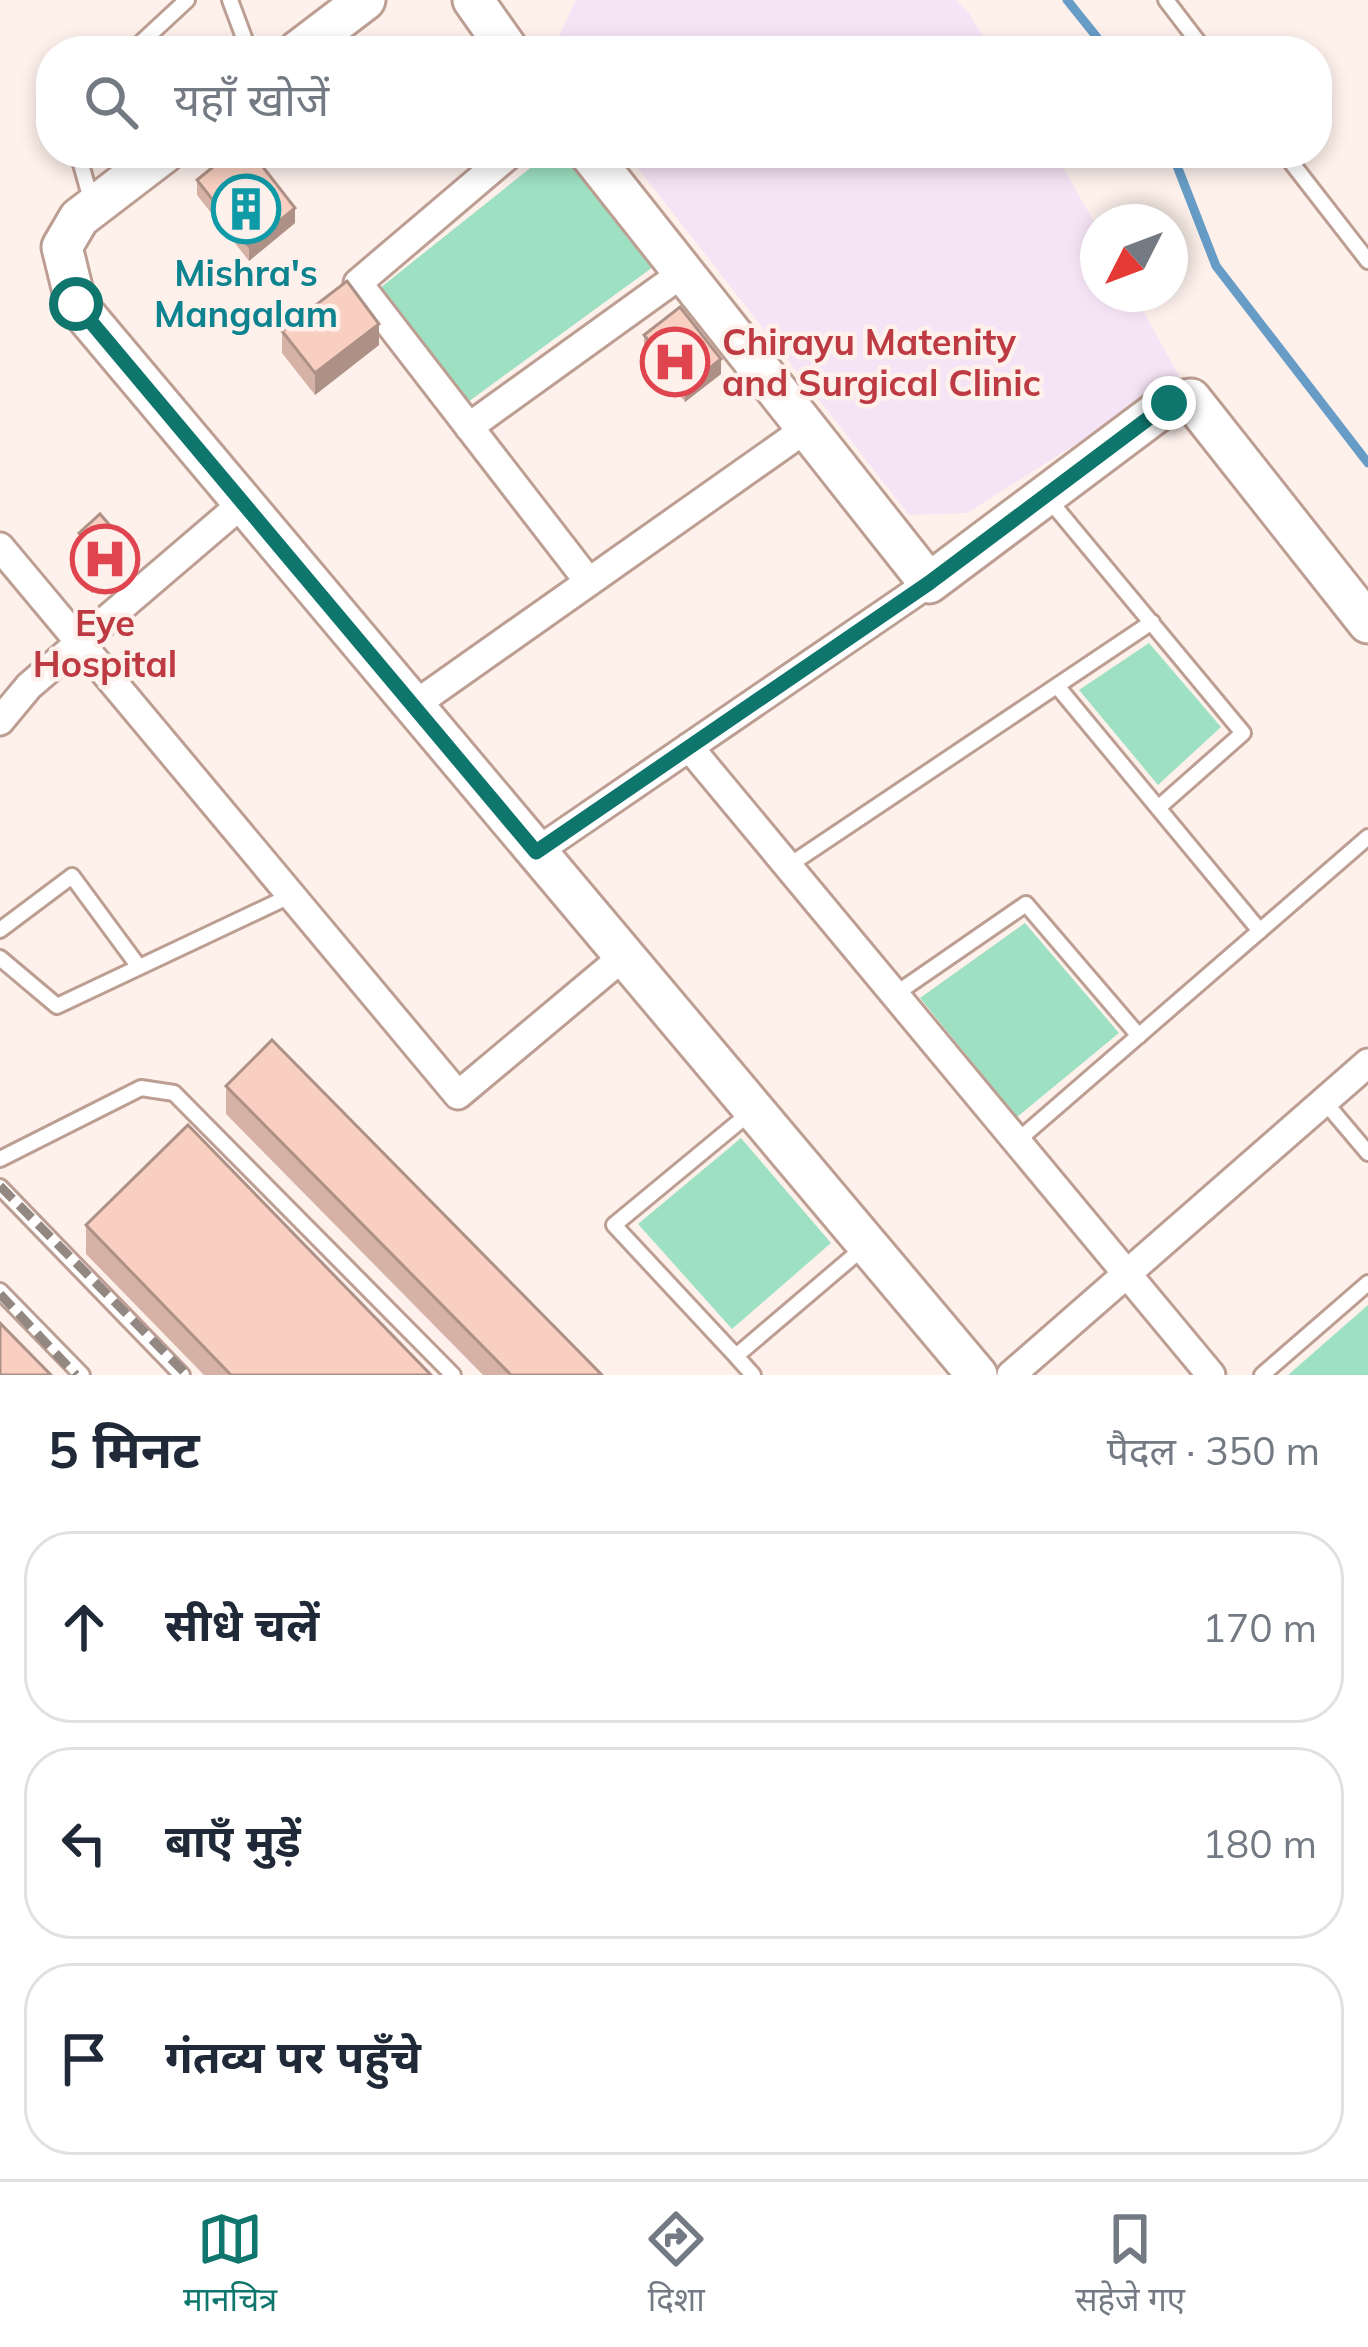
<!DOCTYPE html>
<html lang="hi">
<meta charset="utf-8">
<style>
body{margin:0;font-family:Mulish,"Noto Sans Devanagari",sans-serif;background:#f6f6f7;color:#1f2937}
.compass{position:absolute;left:1080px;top:204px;width:108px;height:108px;border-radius:50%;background:#fff;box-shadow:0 6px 18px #0003;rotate:228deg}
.stop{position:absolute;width:36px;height:36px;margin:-27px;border:9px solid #0f766e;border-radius:50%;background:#fff}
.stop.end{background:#0f766e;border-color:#fff;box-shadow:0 3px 12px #0008}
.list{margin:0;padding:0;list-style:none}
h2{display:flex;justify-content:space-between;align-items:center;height:156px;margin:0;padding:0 48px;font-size:51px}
h2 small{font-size:39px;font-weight:400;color:#747a83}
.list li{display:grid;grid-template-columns:78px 1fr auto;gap:36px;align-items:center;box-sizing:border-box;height:192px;margin:0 24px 24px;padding:0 24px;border:3px solid #e0e1e3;border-radius:48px}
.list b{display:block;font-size:45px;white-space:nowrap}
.list em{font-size:39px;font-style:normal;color:#747a83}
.icon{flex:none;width:66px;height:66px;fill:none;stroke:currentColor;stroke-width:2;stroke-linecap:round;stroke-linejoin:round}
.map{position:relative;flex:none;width:1368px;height:1375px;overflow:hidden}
.search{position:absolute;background:#fff;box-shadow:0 6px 18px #0003;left:36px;right:36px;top:36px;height:132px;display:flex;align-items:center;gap:30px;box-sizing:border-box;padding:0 42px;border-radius:48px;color:#747a83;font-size:45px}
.sheet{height:804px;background:#fff}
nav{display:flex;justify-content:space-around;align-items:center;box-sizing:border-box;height:168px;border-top:3px solid #e0e1e3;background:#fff;font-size:33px;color:#747a83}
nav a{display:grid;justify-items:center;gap:6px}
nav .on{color:#0f766e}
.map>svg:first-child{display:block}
</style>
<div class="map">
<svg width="1368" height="1375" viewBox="0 0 1368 1375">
<rect width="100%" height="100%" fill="#fef1ec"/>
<!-- education -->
<path fill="#f5e4f6" d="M576,0h380l12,12 24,39h-440z
M626,153h429l43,76v65h36l46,84 -213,135 -58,2z"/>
<!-- green -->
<path fill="#9de1c2" d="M549,153h13l91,114 -185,135 -88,-114z
M1149,643l72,84 -63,58 -79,-95z
M1025,923l94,110 -102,84 -97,-119z
M741,1138l90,105 -99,86 -94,-105z
M1368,1305v70h-80z"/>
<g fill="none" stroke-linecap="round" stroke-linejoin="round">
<!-- stream -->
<path stroke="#669cc6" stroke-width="9" d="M1067,0l41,51
M1172,153l44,113 152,197"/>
<defs>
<path id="lane" d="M230,0l19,51
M1166,0l39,51
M132,51l55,-51
M78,153l13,47
M1284,153l84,108
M1046,496l197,237 -85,75
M1057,686l203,245
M788,866l364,-244
M0,930l72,-54 67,91
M0,958l57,48 235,-111
M894,995l132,-91 113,132
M1324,1101l44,52
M752,1111l-138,114 122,131 127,-108
M1016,1142l352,-305
M0,1159l141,-71 33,5 279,282
M0,1187l182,188
M0,1291l82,84
M736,1356l17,19
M1262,1375l106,-92"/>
<path id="street" d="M511,153l-153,130 231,299
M469,427l215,-155
M0,547l458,548 166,-139
M413,706l394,-278
M0,721l29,-35 214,-183
M689,747l522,628
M536,852l393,-269
M1011,1375l357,-312"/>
<path id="secondary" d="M473,0l36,51
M298,51l67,-51
M164,153l-85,65 -17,29 14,57 901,1071
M589,153l340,430 240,-180 22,-4 177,224"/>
</defs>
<!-- lane casing -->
<use href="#lane" stroke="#bd9e93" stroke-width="20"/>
<!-- street casing -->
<use href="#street" stroke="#bd9e93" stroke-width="33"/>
<!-- secondary casing -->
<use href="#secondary" stroke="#bd9e93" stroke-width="45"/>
<!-- lane -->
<use href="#lane" stroke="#fff" stroke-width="14"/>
<!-- street -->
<use href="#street" stroke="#fff" stroke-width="27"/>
<!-- secondary -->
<use href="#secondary" stroke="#fff" stroke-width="39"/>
<!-- rail -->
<path stroke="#938782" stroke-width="9" stroke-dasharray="18 9" stroke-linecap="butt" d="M0,1186l187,189
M0,1294l76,81"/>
</g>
<!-- wall -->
<path fill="#d5b2a5" d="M197,180l98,43 -46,38 -52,-66z
M282,331l97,14 -64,50 -33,-42z
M644,335l77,39 -36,28 -41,-53z
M79,533l49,28 -36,32 -12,-13v-15l7,-7 -8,-10z
M226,1086l376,289h-119l-257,-261z
M86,1225l345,150h-227l-118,-121z"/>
<!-- shaded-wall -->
<path fill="#ae9186" d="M295,208v15l-46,38v-15z
M379,324v21l-64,50v-22z
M721,359v15l-36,28v-15z
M128,546v15l-36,32v-14z"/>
<!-- building -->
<path fill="#f8cfc0" stroke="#ae9186" stroke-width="3" d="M230,153h22l43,55 -46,38 -52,-66z
M347,281l32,43 -64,49 -33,-42z
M680,307l41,52 -36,28 -41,-52z
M100,514l28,32 -36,33 -12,-14 15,-14 -16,-18z
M272,1040l330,335h-91l-285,-289z
M188,1125l243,250h-200l-145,-150z
M0,1323l51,52h-51z"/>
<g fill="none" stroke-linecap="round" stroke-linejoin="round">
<!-- route -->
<path stroke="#0f766e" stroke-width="15" d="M76,304l460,548 393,-269 240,-180"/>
</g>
<!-- icons -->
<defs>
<symbol id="building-ring" viewBox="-11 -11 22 22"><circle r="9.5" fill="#fef1ec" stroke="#0f9aa8" stroke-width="1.5"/><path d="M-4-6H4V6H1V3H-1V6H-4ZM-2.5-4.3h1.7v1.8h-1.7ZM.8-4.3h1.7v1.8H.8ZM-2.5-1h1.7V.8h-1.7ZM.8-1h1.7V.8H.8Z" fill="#0f9aa8"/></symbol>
<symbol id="hospital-ring" viewBox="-11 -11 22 22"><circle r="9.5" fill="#fef1ec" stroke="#e0444e" stroke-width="1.5"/><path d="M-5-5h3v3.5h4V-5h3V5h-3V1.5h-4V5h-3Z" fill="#e0444e"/></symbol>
</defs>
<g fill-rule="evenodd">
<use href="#building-ring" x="208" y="171" width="76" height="76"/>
<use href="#hospital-ring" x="637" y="324" width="76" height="76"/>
<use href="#hospital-ring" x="67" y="521" width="76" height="76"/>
</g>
<g text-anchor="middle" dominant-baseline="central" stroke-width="9" stroke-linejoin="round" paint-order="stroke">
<!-- culture labels -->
<g font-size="36" font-weight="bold" fill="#0d838f" stroke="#fef1ec">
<text x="246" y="272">Mishra's<tspan x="246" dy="41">Mangalam</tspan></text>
</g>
<!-- health labels -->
<g font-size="36" font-weight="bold" fill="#be3a42" stroke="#fef1ec" text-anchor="start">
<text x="722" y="341">Chirayu Matenity<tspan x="722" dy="41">and Surgical Clinic</tspan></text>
<text x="105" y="622" text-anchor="middle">Eye<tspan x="105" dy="41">Hospital</tspan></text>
</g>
</g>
</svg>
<svg class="compass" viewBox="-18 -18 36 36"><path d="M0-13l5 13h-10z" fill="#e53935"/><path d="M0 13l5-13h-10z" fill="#747a83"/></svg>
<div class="stop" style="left:76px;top:304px"></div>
<div class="stop end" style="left:1169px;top:403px"></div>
<div class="search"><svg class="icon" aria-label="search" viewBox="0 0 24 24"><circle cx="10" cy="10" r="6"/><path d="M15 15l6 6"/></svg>यहाँ खोजें</div>
</div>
<section class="sheet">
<h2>5 मिनट<small>पैदल · 350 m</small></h2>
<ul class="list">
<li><svg class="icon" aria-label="ahead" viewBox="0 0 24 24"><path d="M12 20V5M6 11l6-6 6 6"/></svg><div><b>सीधे चलें</b></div><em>170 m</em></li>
<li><svg class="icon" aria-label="left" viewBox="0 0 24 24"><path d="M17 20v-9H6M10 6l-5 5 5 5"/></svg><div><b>बाएँ मुड़ें</b></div><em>180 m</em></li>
<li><svg class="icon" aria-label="arrive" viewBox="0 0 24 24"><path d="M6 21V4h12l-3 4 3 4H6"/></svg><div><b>गंतव्य पर पहुँचे</b></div></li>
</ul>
</section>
<nav>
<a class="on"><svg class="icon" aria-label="map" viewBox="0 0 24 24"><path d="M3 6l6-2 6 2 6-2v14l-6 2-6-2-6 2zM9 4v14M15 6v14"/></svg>मानचित्र</a>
<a><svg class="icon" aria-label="directions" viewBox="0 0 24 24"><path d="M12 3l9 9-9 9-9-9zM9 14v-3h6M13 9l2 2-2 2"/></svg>दिशा</a>
<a><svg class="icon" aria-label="saved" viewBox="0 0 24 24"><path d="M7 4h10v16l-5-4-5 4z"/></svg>सहेजे गए</a>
</nav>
